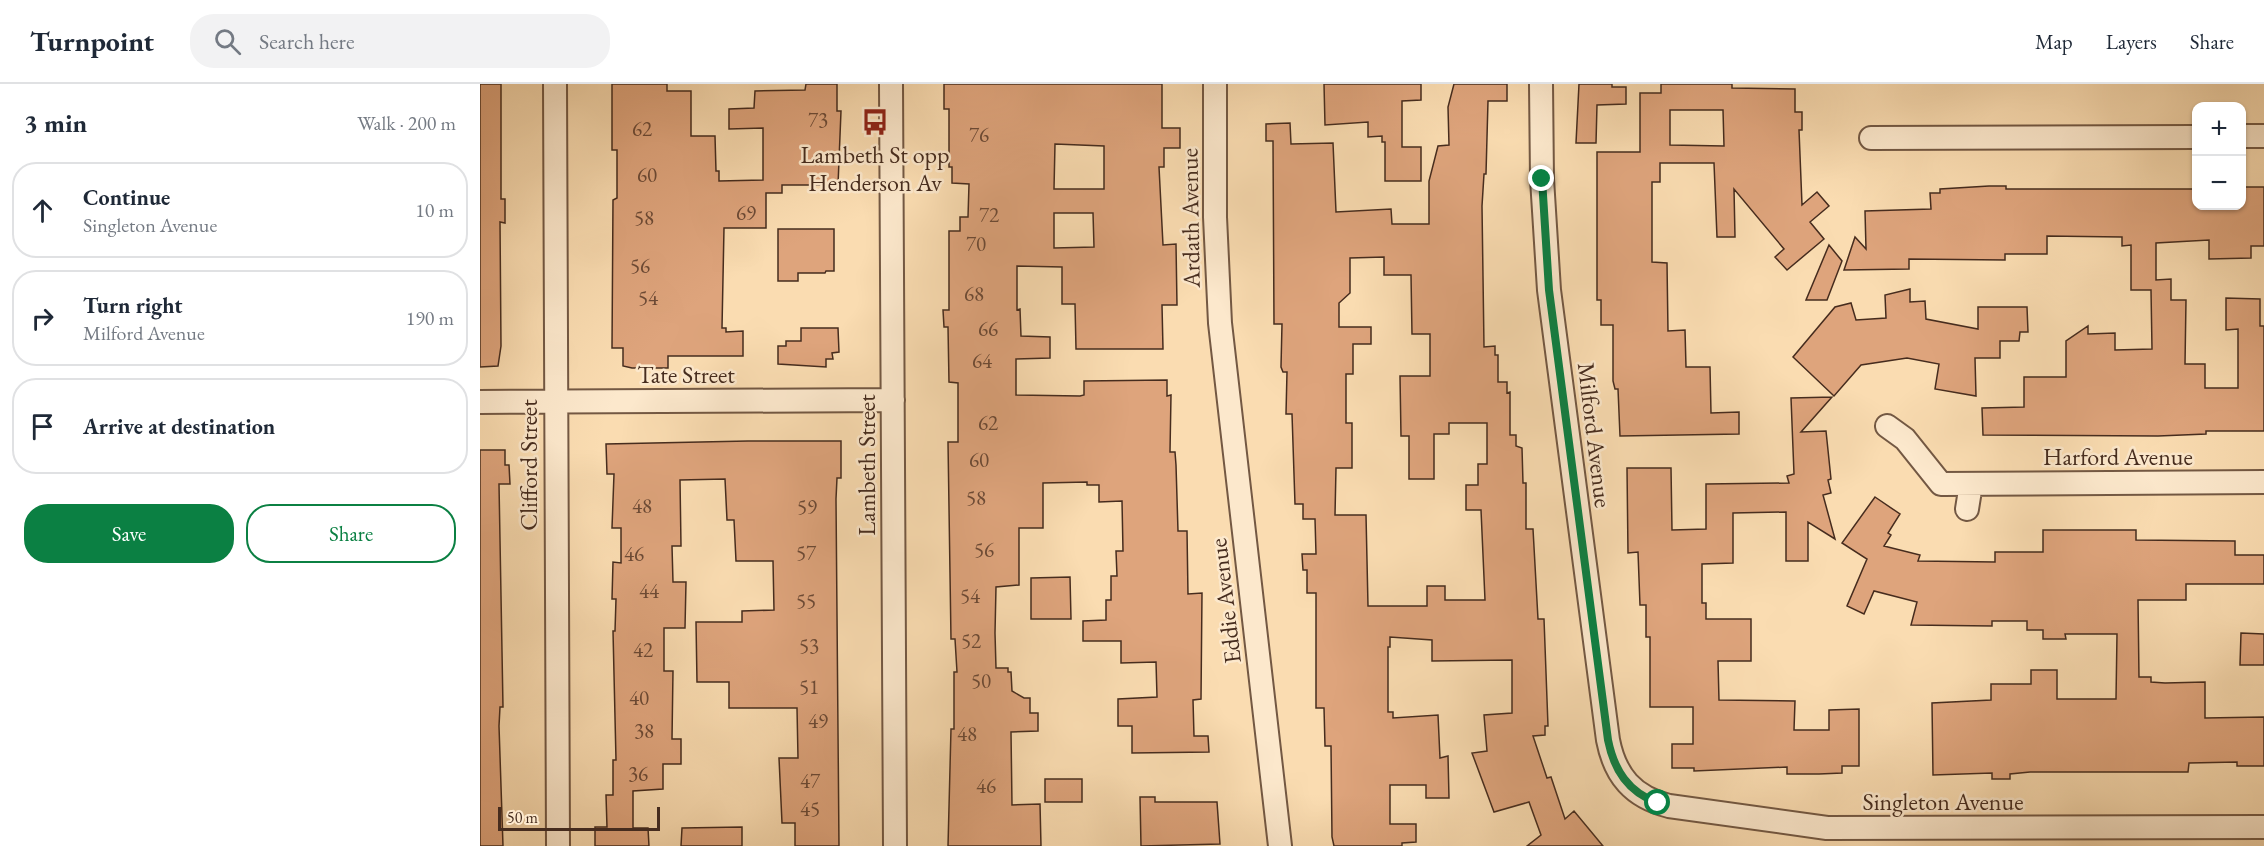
<!DOCTYPE html>
<meta charset="utf-8">
<style>
body{margin:0;font-family:"EB Garamond",serif;background:#f2f2f3;color:#1f2937}
.controls{position:absolute;right:18px;top:18px;display:grid;overflow:hidden;border-radius:12px;box-shadow:0 2px 4px #0004}
.controls button{width:54px;height:54px;display:grid;place-items:center;padding:0;border:0;border-bottom:2px solid #e0e1e3;background:#fff;color:#1f2937;font:30px sans-serif}
.scale{position:absolute;left:18px;bottom:15px;width:162px;box-sizing:border-box;padding-left:6px;border:3px solid #462c1e;border-top:0;font-size:16px;line-height:21px;white-space:nowrap;color:#462c1e;-webkit-text-stroke:4px #fce8cc;paint-order:stroke}
.stop{position:absolute;width:18px;height:18px;margin:-14px;border:4px solid #0b8043;border-radius:50%;background:#fff}
.stop.end{background:#0b8043;border-color:#fff;box-shadow:0 2px 6px #0008}
.list{margin:0;padding:0;list-style:none}
h2{display:flex;justify-content:space-between;align-items:center;height:78px;margin:0;padding:0 24px;font-size:26px}
h2 small{font-size:20px;font-weight:400;color:#747a83}
.list li{display:grid;grid-template-columns:39px 1fr auto;gap:18px;align-items:center;box-sizing:border-box;height:96px;margin:0 12px 12px;padding:0 12px;border:2px solid #e0e1e3;border-radius:24px}
.list b{display:block;font-size:22px;white-space:nowrap}
.list p{margin:0;font-size:20px;white-space:nowrap;color:#747a83}
.list em{font-size:20px;font-style:normal;color:#747a83}
.actions{display:flex;gap:12px;padding:18px 24px}
.actions a{flex:1;padding:14px 0;border:2px solid #0b8043;border-radius:24px;text-align:center;font-size:21px;color:#0b8043}
.actions .main{background:#0b8043;color:#fff}
.icon{flex:none;width:33px;height:33px;fill:none;stroke:currentColor;stroke-width:2;stroke-linecap:round;stroke-linejoin:round}
.map{position:relative;flex:none;width:1784px;height:762px;overflow:hidden}
header{display:flex;align-items:center;gap:36px;box-sizing:border-box;height:84px;padding:0 30px;background:#fff;border-bottom:2px solid #e0e1e3}
header strong{font-size:28px}
nav{display:flex;gap:33px;margin-inline-start:auto;font-size:21px}
.search{width:420px;height:54px;background:#f2f2f3;display:flex;align-items:center;gap:15px;box-sizing:border-box;padding:0 21px;border-radius:24px;color:#747a83;font-size:22px}
main{display:flex}
aside{flex:1;background:#fff}
.map>svg:first-child{display:block}
</style>
<header>
<strong>Turnpoint</strong>
<div class="search"><svg class="icon" aria-label="search" viewBox="0 0 24 24"><circle cx="10" cy="10" r="6"/><path d="M15 15l6 6"/></svg>Search here</div>
<nav><a>Map</a><a>Layers</a><a>Share</a></nav>
</header>
<main>
<aside>
<h2>3 min<small>Walk · 200 m</small></h2>
<ul class="list">
<li><svg class="icon" aria-label="ahead" viewBox="0 0 24 24"><path d="M12 20V5M6 11l6-6 6 6"/></svg><div><b>Continue</b><p>Singleton Avenue</p></div><em>10 m</em></li>
<li><svg class="icon" aria-label="right" viewBox="0 0 24 24"><path d="M7 20v-9h11M14 6l5 5-5 5"/></svg><div><b>Turn right</b><p>Milford Avenue</p></div><em>190 m</em></li>
<li><svg class="icon" aria-label="arrive" viewBox="0 0 24 24"><path d="M6 21V4h12l-3 4 3 4H6"/></svg><div><b>Arrive at destination</b></div></li>
</ul>
<div class="actions"><a class="main">Save</a><a>Share</a></div>
</aside>
<div class="map">
<svg width="1784" height="762" viewBox="0 0 1784 762">
<rect width="100%" height="100%" fill="#fadcb1"/>
<filter id="stains"><feTurbulence type="fractalNoise" baseFrequency=".00333" numOctaves="4"/><feColorMatrix values="0 0 0 0 .2 0 0 0 0 .09 0 0 0 0 .02 0 0 0 .5 -.17"/></filter>
<radialGradient id="worn" r=".72"><stop offset=".6" stop-color="#630" stop-opacity="0"/><stop offset="1" stop-color="#630" stop-opacity=".3"/></radialGradient>
<!-- building -->
<path fill="#dea47c" stroke="#462c1e" stroke-width="1.5" fill-rule="evenodd" d="M0,0h21v115h4v24l-5,-1 1,124 -3,20 -18,1z
M132,0h55v7h24v45h24l1,35h3v10l44,-1v-52l-34,1v-20l25,-1 1,-17 50,-1 1,-6h31v27h4l-3,74h-56v8h-16v35h-42l-2,100h4v4l17,-1v25h-75v12h-36l-9,-2v-18h-11l1,-148 4,-2v-48h-5z
M464,0h218v44h18v20h-16v19h-5l4,78 13,-1 1,61h-15l1,44h-87l-1,-45h-13v-37l-45,-1v44l3,-1 1,27 29,1v21l-34,1v36l64,1 4,-1v-14l83,-1v16l4,-1 -1,57h5l1,13 2,66h9l1,63 14,-1 -1,106 -8,1 1,36h14l1,16 -77,1v-27h-14v-27l39,-2 -1,-35 -35,1v-22h-38v-20l23,-1v-20h5v-24h6l-1,-25h7l-1,-50 -23,1v-17h-12v-3l-44,1v45h-24v57l-23,2 -1,46 1,35h12v4h3l1,19 12,7h6v15h8v18l-27,1 1,73 28,-1 1,42h-93l3,-117h3v-57h3l-2,-33h-4l-3,-197h10v-59l-9,-1 -1,-55h-4l-1,-17h6v-79h11v-14h8l1,-33 -17,-1v-16h-3v-58h-5zM575,60l49,2v43h-50zM574,129h39l1,34 -40,1z
M844,0h97v16l-19,1v46h19v34h-36v-39h-3v-6l-14,1v-15l-43,3z
M974,0h53v17h-19l-2,73h-2l-2,32 2,141 11,-1v9h3v27h9v11l3,-1v43h6v11l6,2 1,35h3v46h7l5,90h6l4,107h-3v9l-12,1 14,42 4,-1 14,42 9,-8 29,35h-76l14,-11 -12,-33 -35,10 -22,-59 15,-2 -3,-36 28,-2v-53l-80,1v-21l-42,-3v10h-2v65h5v6l45,-3 2,43 8,-2 1,42h-23v-13h-36v39h26v18l-14,1v3h-68l-2,-9 -1,-91h-6l-1,-38h-8v-115h-9v-23h-4l-1,-16h14l-1,-35h-12v-15h-8l-3,-90h-6l1,-42h-4l-2,-5 1,-43h-8l-1,-183h-7v-17l24,-1 1,21 42,-1 3,69 55,-3 1,15h37v-43l9,-35 11,-1 -1,-38zM904,173v18h27l1,59h18v42h-30l1,60h8v43h25v-45h15v-11h38v41h-9v21h-12v25h15l4,90h-40v-14h-18v20h-59l-2,-91h-31l1,-47h16v-45h-6v-49h7v-30h18v-17h-32v-24l11,-10v-35z
M1099,0h33v3h14v17l-29,1 -1,38h-20z
M1181,0h71v4l63,1v23h7v18h-3l3,75 15,-13 12,14 -19,16 14,17 -37,31 -12,-13 9,-8 -50,-60 1,48h-18l-3,-74h-54v19h-8v80l15,1 1,68 17,-1 1,37h24l1,46 28,-1v22l-119,2 -2,-47h-3l-2,-8v-56h-12v-25h-4v-148h43v-59h21zM1190,26h53l1,36 -54,-1z
M1509,102h17v3h190v17h45v-19h23v59h-13v12l-42,1v-19l-53,3v37l15,-1v21h15l-1,64h20v24h33v-59l-12,1v-32l34,1v27h4v105h-58v3l-48,2 -175,-1 -1,-27 42,-1v-30h42v-36l22,-15v8l27,-1v17l37,-1 -1,-59h-20v-45l-9,1v-9l-75,-1v18h-42v6l-96,-1v10l-65,1 11,-33 11,12 -1,-38 66,-2 -1,-16h10v-4z
M298,145h56v42h-8l-1,2h-27v8h-20z
M1349,161l13,16 -15,39h-21z
M1430,205v13l15,-1 1,18 52,10v-22h49l1,25h-8l-1,9h-19v17h-25l1,38 -41,-7 4,-25 -32,-6 -46,7 -27,31 -41,-39 42,-50 16,-4 5,17 30,-2 -1,-23z
M321,244h37l1,24 -7,1 1,6h-7v8l-48,-3v-18h8v-5h15z
M1352,313l-31,35 25,-1 5,48 -3,1 3,13 -8,2 12,44 -27,-17v39h-22v-49l-53,1v50l-31,1v39h4v16h45v42h-33l1,39 76,1 -1,29h35v-20l30,-1v57h-17v7l-23,1h-32v-7l-93,4v-3h-22v-24h21v-37h-43v-70h-4v-32h-6l-2,-53 -10,1 -1,-85h44l1,62 34,-1v-45l83,-1 -2,-7 7,-2 -3,-76z
M268,357h93v37h-4l-1,21 3,347h-44v-23h-13l-3,-65h19l-1,-50h-68v-26h-32l-1,-60h46v-11l32,-1 -1,-49h-37l-2,-41h-7l-2,-41 -45,1 1,66h-9l1,36h13l-1,46h-21v43h9l-1,68h9v25h-18v25l-30,2v37h15l1,18h-54v-19h12l-1,-32h7v-35h3l-3,-129h2l1,-32h-4l1,-37 8,1v-35h-9l2,-54h-7l-1,-30z
M0,366h25v15h4l1,19h-11l4,223h-3l-1,19 4,120h-23z
M1395,413l25,17 -12,19 3,2 -7,11 36,9 -2,6 77,1v-10h48v-22h93v10l99,1v14h29v29h-78v16h-48l1,77h12v5l14,1 40,-1v36l59,-1v49h-27v-4l-48,1 -1,9h-158l-20,2v5h-18v-6l-59,2 -1,-72 59,-3v-16h40v-14h26v29h59l1,-65h-52l1,5h-23v-9h-16v-9h-35v5l-81,-1 6,-23 -43,-11 -10,23 -17,-8 20,-47 -25,-16z
M590,493l1,42h-40v-41z
M1761,549l23,1v31h-24z
M565,695h37v23h-37z
M660,713h15v5h62l3,42 -79,2z
M262,743v19h-61l1,-18z"/>
<g fill="none" stroke-linecap="round" stroke-linejoin="round">
<defs>
<path id="minor" d="M75,0l3,762
M411,0l4,762
M735,0v133l5,106 60,523
M1061,0l1,95 7,111 59,450c7,36 25,57 61,66l158,22 437,-1
M1762,52h22
M1391,54l325,-1
M0,318l413,-2
M1407,342l18,13 36,45 323,-2
M1487,425l4,-25"/>
</defs>
<!-- minor casing -->
<use href="#minor" stroke="#735843" stroke-width="26"/>
<!-- minor -->
<use href="#minor" stroke="#fce8cc" stroke-width="22"/>
</g>
<g fill="none" stroke-linecap="round" stroke-linejoin="round">
<!-- route -->
<path stroke="#0b8043" stroke-width="8" d="M1062,95l7,111 59,450c6,30 20,52 50,63"/>
</g>
<!-- icons -->
<defs>
<symbol id="bus-bare" viewBox="-9 -9 18 18"><path d="M-5-6H5V4H4V6H2V4H-2V6H-4V4H-5ZM-3.5-4V0h7V-4ZM-3.5 1.2v1.5H-2V1.2ZM2 1.2v1.5H3.5V1.2Z" fill="#8f2418" stroke="#fce8cc" stroke-width="2.5" paint-order="stroke"/></symbol>
</defs>
<g fill-rule="evenodd">
<use href="#bus-bare" x="376" y="19" width="38" height="38"/>
</g>
<g text-anchor="middle" dominant-baseline="central" stroke-width="5" stroke-linejoin="round" paint-order="stroke">
<!-- number labels -->
<g font-size="21" fill="#6c4a36">
<text x="338" y="35">73</text>
<text x="162" y="44">62</text>
<text x="499" y="50">76</text>
<text x="167" y="90">60</text>
<text x="266" y="128">69</text>
<text x="509" y="130">72</text>
<text x="164" y="133">58</text>
<text x="496" y="159">70</text>
<text x="160" y="181">56</text>
<text x="494" y="209">68</text>
<text x="168" y="213">54</text>
<text x="508" y="244">66</text>
<text x="502" y="276">64</text>
<text x="508" y="338">62</text>
<text x="499" y="375">60</text>
<text x="496" y="413">58</text>
<text x="162" y="421">48</text>
<text x="327" y="422">59</text>
<text x="504" y="465">56</text>
<text x="326" y="468">57</text>
<text x="154" y="469">46</text>
<text x="169" y="506">44</text>
<text x="490" y="511">54</text>
<text x="326" y="516">55</text>
<text x="491" y="556">52</text>
<text x="329" y="561">53</text>
<text x="163" y="565">42</text>
<text x="501" y="596">50</text>
<text x="329" y="602">51</text>
<text x="159" y="613">40</text>
<text x="338" y="636">49</text>
<text x="164" y="646">38</text>
<text x="487" y="649">48</text>
<text x="158" y="689">36</text>
<text x="330" y="696">47</text>
<text x="506" y="701">46</text>
<text x="330" y="724">45</text>
</g>
<!-- poi labels -->
<g font-size="24" fill="#462c1e" stroke="#fce8cc">
<text x="395" y="70">Lambeth St opp<tspan x="395" dy="28">Henderson Av</tspan></text>
</g>
<!-- street labels -->
<g font-size="24" fill="#462c1e" stroke="#fce8cc">
<text transform="translate(710 134) rotate(-91)">Ardath Avenue</text>
<text x="206" y="290">Tate Street</text>
<text transform="translate(1115 351) rotate(83)">Milford Avenue</text>
<text x="1638" y="372">Harford Avenue</text>
<text transform="translate(48 381) rotate(-90)">Clifford Street</text>
<text transform="translate(386 381) rotate(-90)">Lambeth Street</text>
<text transform="translate(745 517) rotate(-97)">Eddie Avenue</text>
<text x="1463" y="717">Singleton Avenue</text>
</g>
</g>
<rect width="100%" height="100%" filter="url(#stains)"/>
<rect width="100%" height="100%" fill="url(#worn)"/>
</svg>
<div class="controls">
<button>+</button>
<button>−</button>
</div>
<div class="scale">50 m</div>
<div class="stop" style="left:1178px;top:719px"></div>
<div class="stop end" style="left:1062px;top:95px"></div>
</div>
</main>
